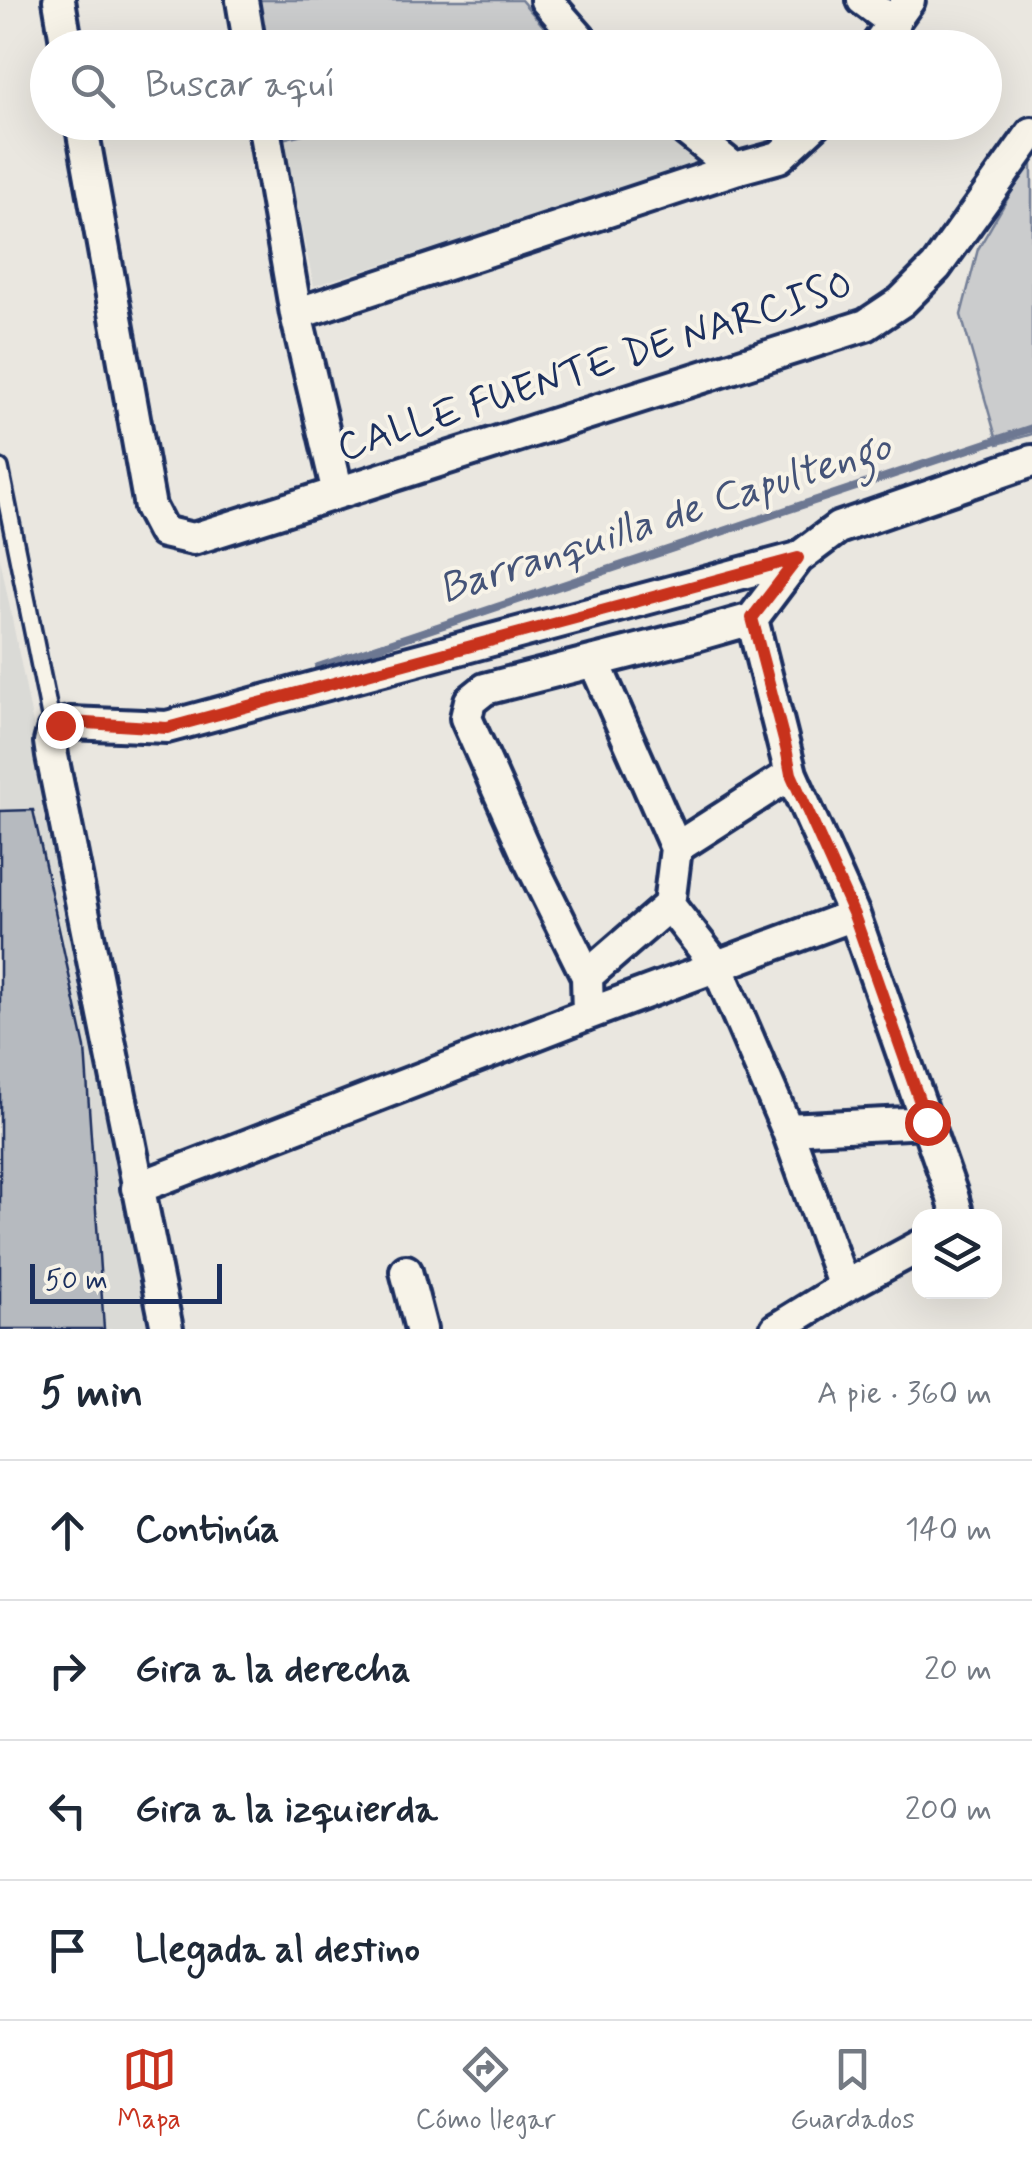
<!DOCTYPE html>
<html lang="es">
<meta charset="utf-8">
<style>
body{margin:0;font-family:Mynerve,sans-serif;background:#f6f6f7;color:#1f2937}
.controls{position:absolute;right:30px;bottom:30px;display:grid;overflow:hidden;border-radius:20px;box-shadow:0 10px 40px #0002}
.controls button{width:90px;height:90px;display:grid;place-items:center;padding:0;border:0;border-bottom:2px solid #e0e1e3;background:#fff;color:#1f2937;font:50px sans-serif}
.scale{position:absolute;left:30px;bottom:25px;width:192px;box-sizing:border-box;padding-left:10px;border:5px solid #1b2f5e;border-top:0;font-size:28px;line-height:35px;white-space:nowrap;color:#1b2f5e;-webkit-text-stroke:8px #f7f3e8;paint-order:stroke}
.stop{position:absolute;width:30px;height:30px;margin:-22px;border:8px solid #c8321e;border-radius:50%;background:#fff}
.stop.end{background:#c8321e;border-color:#fff;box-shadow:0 2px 10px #0008}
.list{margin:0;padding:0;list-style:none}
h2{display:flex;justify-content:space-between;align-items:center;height:130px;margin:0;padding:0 40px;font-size:42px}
h2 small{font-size:32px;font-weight:400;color:#747a83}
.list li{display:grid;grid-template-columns:65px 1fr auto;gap:30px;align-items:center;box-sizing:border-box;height:140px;padding:0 40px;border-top:2px solid #e0e1e3}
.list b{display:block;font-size:38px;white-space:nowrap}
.list em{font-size:32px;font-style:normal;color:#747a83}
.icon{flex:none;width:55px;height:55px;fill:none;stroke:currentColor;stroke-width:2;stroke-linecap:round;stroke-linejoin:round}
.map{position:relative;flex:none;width:1032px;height:1329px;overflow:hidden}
.search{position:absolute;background:#fff;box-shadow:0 10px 40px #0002;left:30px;right:30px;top:30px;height:110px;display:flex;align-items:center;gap:25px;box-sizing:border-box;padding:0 35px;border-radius:55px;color:#747a83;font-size:38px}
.sheet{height:690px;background:#fff}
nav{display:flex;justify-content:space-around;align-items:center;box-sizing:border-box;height:140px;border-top:2px solid #e0e1e3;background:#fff;font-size:28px;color:#747a83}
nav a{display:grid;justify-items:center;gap:5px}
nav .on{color:#c8321e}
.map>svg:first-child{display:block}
</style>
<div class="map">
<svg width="1032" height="1329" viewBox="0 0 1032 1329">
<rect width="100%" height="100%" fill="#eae7e0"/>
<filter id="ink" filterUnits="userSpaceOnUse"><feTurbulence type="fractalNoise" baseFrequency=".01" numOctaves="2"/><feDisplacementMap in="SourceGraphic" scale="20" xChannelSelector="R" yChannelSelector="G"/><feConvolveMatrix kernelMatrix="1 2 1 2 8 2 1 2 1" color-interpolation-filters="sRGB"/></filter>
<g filter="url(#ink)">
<!-- built -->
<path fill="#dadad6" d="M349,122l301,1 53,40 -389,123 -32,-147z
M0,558l153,771h-153z"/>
<!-- green -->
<path fill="#cbcccd" stroke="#737e96" stroke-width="2.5" d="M257,0h264l40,47h-296z
M279,123v-1l70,1 -67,16z
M1032,157v277l-34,10 -37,-129 17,-66z"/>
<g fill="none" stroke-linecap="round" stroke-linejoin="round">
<!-- stream -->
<path stroke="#6d7892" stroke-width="8" d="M318,667l714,-239"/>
</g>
<!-- building -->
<path fill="#b6babf" stroke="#1b2f5e" stroke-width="2.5" d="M33,810l52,238 19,281h-104v-518z"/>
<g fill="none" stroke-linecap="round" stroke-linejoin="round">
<defs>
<path id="lane" d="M0,468l53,263"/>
<path id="street" d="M59,0l8,48
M242,0l8,48
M546,0l42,48
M863,0l31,23
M875,48l34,-48
M81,122l69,385 13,25 30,7 673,-214 36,-24 34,-34 96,-134
M263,122l33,192 42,179
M676,122l59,47
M296,314l439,-145 44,-12 38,-35
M752,619l39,155 63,141 98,280 5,18 -2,3
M594,661l82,187 -7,57 48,61 70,163 57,158
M676,848l115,-74
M587,976l82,-71
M588,1014l-1,-38 -58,-117 -63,-141 4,-17 15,-12 204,-52 63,-18 46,-61 40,-30 194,-67
M787,1129l140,-7
M137,1188l451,-174 266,-99
M406,1271l15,58
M167,1329l-115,-573 -2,-14 3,-11 7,-6 10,-2 97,4 631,-169
M776,1329l68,-42 76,-41"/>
</defs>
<!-- lane casing -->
<use href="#lane" stroke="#1b2f5e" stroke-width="22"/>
<!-- street casing -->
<use href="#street" stroke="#1b2f5e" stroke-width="38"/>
<!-- lane -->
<use href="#lane" stroke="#f7f3e8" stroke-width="15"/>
<!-- street -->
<use href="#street" stroke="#f7f3e8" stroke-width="30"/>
</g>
</g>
<g fill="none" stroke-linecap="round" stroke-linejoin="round" filter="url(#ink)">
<!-- route -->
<path stroke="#c8321e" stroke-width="12" d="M60,725l10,-3 97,6 631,-170 -46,60 34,130 5,26 63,141 73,207"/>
</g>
<g text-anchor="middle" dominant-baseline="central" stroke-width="8" stroke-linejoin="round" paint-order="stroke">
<!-- street labels -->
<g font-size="40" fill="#1b2f5e" stroke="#f7f3e8">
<text transform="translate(595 367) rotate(-18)">CALLE FUENTE DE NARCISO</text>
</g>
<!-- water labels -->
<g font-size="42" font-style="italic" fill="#445378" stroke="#f7f3e8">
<text transform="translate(665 519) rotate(-18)">Barranquilla de Capultengo</text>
</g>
</g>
</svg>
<div class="controls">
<button><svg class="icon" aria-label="layers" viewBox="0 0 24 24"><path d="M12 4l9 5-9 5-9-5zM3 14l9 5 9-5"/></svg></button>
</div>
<div class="scale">50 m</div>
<div class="stop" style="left:927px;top:1122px"></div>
<div class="stop end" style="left:60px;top:725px"></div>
<div class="search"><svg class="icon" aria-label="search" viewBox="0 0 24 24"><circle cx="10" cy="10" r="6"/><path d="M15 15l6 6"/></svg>Buscar aquí</div>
</div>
<section class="sheet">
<h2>5 min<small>A pie · 360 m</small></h2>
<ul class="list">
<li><svg class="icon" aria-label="ahead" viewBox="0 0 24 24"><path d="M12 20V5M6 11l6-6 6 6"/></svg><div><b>Continúa</b></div><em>140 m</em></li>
<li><svg class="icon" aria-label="right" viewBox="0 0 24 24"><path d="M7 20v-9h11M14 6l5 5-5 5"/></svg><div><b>Gira a la derecha</b></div><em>20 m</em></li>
<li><svg class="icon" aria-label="left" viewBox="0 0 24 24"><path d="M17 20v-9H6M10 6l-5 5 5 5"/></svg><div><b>Gira a la izquierda</b></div><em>200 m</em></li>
<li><svg class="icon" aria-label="arrive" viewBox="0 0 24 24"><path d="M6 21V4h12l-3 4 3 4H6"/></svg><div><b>Llegada al destino</b></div></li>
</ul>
</section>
<nav>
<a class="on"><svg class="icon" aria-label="map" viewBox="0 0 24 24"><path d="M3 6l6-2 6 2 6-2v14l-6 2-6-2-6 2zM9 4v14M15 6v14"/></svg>Mapa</a>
<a><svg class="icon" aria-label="directions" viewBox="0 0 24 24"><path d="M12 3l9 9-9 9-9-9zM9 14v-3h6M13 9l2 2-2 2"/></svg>Cómo llegar</a>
<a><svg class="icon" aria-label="saved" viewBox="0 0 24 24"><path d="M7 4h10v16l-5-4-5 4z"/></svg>Guardados</a>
</nav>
